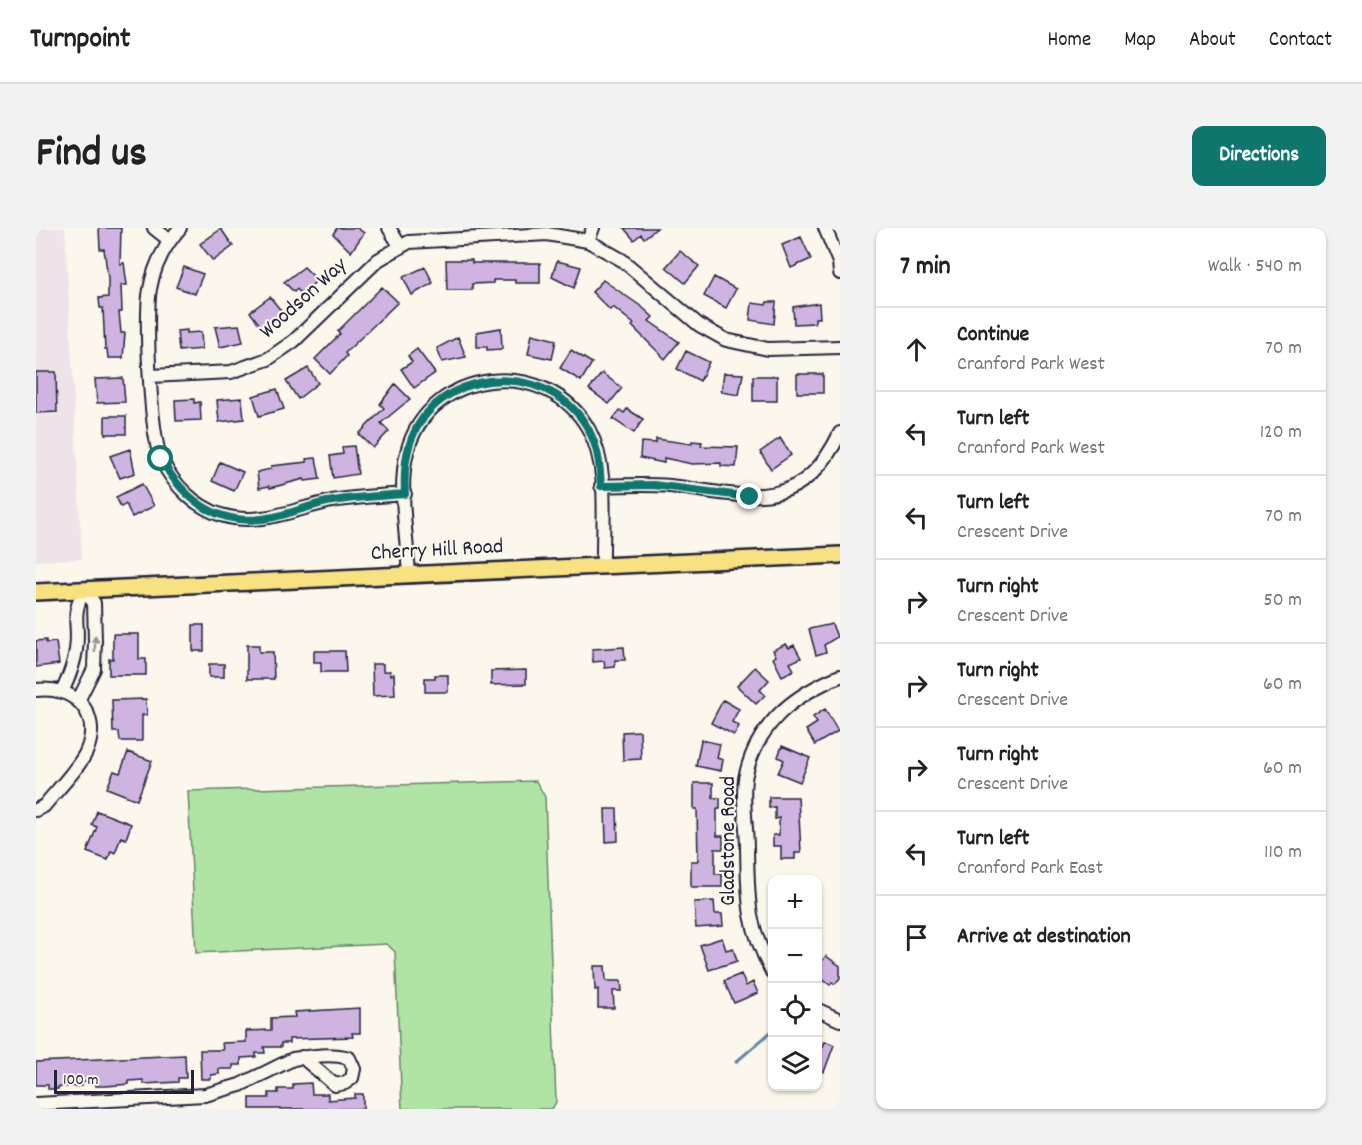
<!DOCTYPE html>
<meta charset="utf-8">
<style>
body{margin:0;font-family:Dekko,sans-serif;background:#f2f2f2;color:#222}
.controls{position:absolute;right:18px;bottom:18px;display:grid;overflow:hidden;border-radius:12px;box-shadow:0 2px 4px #0004}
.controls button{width:54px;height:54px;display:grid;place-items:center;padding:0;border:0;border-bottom:2px solid #e0e0e0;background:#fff;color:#222;font:30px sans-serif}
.scale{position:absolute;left:18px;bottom:15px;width:140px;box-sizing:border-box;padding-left:6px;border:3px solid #22223b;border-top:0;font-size:16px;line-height:21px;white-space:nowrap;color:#22223b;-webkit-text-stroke:4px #fbf7ec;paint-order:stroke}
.stop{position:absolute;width:18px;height:18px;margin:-14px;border:4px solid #0f766e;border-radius:50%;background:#fff}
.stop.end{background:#0f766e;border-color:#fff;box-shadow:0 2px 6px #0008}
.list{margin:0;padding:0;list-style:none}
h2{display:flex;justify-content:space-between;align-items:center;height:78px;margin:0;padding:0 24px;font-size:26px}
h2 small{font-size:20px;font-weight:400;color:#767676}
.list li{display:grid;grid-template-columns:39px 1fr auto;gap:18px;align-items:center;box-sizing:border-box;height:84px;padding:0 24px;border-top:2px solid #e0e0e0}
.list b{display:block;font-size:22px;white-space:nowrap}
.list p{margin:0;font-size:20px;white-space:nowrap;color:#767676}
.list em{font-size:20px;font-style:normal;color:#767676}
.icon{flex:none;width:33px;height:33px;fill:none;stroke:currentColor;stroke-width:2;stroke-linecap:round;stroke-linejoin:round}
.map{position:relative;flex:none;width:804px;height:881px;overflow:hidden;border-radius:12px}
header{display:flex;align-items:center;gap:36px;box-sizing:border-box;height:84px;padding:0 30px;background:#fff;border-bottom:2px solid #e0e0e0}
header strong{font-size:28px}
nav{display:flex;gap:33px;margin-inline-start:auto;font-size:21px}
.intro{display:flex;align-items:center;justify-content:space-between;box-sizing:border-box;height:144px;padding:0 36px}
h1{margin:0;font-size:42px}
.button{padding:15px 27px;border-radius:12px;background:#0f766e;color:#fff;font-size:21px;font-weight:700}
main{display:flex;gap:36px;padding:0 36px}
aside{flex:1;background:#fff;border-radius:12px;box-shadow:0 2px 4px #0004}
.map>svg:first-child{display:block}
</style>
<header>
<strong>Turnpoint</strong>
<nav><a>Home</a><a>Map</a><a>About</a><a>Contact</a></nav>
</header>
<div class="intro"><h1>Find us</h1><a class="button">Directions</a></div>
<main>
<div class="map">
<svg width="804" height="881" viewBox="0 0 804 881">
<rect width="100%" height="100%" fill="#fbf7ec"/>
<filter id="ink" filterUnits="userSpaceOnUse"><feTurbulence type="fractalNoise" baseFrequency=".0167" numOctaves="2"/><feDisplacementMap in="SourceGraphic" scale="12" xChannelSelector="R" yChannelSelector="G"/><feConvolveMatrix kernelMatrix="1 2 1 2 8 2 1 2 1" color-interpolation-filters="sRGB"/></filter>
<g filter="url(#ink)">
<!-- built -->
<path fill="#eee3e9" d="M0,0h29l17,331 -46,2z"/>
<!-- green -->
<path fill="#b0e4a5" stroke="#698370" stroke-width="1.5" d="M500,553l9,16 11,305 -4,7h-150l-7,-157 -8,-8 -191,9 -8,-162z"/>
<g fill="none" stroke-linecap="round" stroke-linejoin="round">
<!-- stream -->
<path stroke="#6487a8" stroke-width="3" d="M700,834l36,-31"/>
</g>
<!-- building -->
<path fill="#cfb4e2" stroke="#22223b" stroke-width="1.5" d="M63,0h22l-1,36 4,-1 3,22h-6l1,27h-3l2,21h4l-2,25h-15l-1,-9h-2l-2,-41h-3l-1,-10 9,-1v-19l-4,-29h-4z
M301,0h20l7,5 -13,19 -18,-18z
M588,0h33l-13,10 -3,-4 -7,6z
M185,1l12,17 -20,15 -13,-17z
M765,9l10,22 -20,9 -9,-23z
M644,23l19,15 -14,17 -19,-16z
M410,32h26v3h68v20h-25v-3h-22v3l-21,1v6h-25z
M521,33l24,6 -7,21 -22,-11z
M148,39l19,7 -8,20 -19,-7z
M268,39l13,13 -15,15 -5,-6 -3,3 -10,-10z
M389,39l8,16 -21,12 -9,-18z
M678,49l22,12 -10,19 -22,-12z
M567,52l39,27 11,10 -4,4 30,21 -14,17 -33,-33 2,-2 -21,-17 -3,3 -18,-18z
M346,59l16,15 -53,51 2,3 -17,18 -15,-15 25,-25 -2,-3z
M234,69l13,16 -21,15 -12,-16z
M731,74h9l-2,22 -24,-4 2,-17 14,2z
M783,75l1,15h-5v5l-21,1 -1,-17z
M203,97l4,17 -23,5 -5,-20z
M465,100l1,21 -15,1v-3h-10v-15z
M151,102v3l14,-1 1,17 -23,2 -2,-20z
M496,106l24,6 -4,19 -24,-5z
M422,109l8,20 -24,5 -5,-14z
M381,121l18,24 -21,15 -13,-19 11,-7 -4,-6z
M535,122l21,13 -11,18 -21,-13z
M650,123l23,11 -9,19 -23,-12z
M272,140l10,15 -20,16 -12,-18z
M0,144h20l1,40 -21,1z
M566,145l20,15 -13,16 -20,-15z
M688,145l19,1 -4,21 -18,-3z
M761,146h26v19h-26z
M717,148h24v25h-24z
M87,150l2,24 -28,1 -2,-24z
M359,156l15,15 -29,24 8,8 -16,17 -14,-14 25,-26 -4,-4z
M241,161l7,20 -25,7 -6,-20z
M206,170l2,21 -25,3 -2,-22z
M158,171v4l6,-1 1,18 -25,1 -1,-21z
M591,181l16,10 -9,14 -21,-14 7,-9 4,3z
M69,188h21v18h-21z
M744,210l11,17 -20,14 -11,-17z
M620,211l36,5v-3l10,1 -1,4 37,1 -2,20 -15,-1v-3l-29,1 -28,-6v5l-24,-5 1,-16 15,1z
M318,218l4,28 -25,4 -3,-22 13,-2 -1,-7z
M94,221l5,24 -15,5 -10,-22z
M280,230l4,21 -15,2 -1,-2 -34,9 -1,-2 -10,2 -2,-16 14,-3v-3l36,-4 -1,-3z
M184,234l23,10 -9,19 -22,-10z
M106,256l12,22 -22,11 -6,-13 -5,3 -5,-10z
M796,396l5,13 -13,8 2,7 -10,3 -7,-26z
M157,397h11v26h-11z
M77,406h26v25h7v16h-37v-16h4z
M10,412v3l10,-1 3,22 -23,3v-26z
M750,416l3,4 5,-3 7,13 -11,5 4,7 -12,6 -9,-18 3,-2 -3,-6z
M211,417h12v7h14l1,27h-27z
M588,419l1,13h-10v7l-10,1 -1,-7 -11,1 -1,-13z
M278,423h31l1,21h-25v-10h-7z
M173,436h15v13h-15z
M336,436h11v7h7v4l4,-1 1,21 -22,1z
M719,439l14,13 -9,10 5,5 -9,9 -19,-18z
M490,442v14l-35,1v-14z
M399,447h13v17h-23v-14h10z
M110,471l1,16h-5v26h-22l-1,-9h-6l-1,-32z
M687,472l16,9 -7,13 7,4 -5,9 -23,-12z
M789,481l13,22 -23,14 -9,-15 11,-7 -4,-6z
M604,503l1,28 -18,1 -1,-28z
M665,512l19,4 -3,14 6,2 -2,11 -25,-5z
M746,518l28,12 -10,24 -22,-9 6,-13 -6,-3z
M92,524l24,9 -15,39 -30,-12 7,-17 6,2z
M658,555h19v15h7v11h-3v27h6v13h-8v25h7v13h-31v-26h7l-1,-52h-3z
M733,569h29l3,56h-6v6h-14v-13h-8v-11h6v-17l-4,1v-12l-6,1z
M569,581h12l1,32 -12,1z
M61,583l34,13 -5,15 -5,-2 -6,16 -4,-2 -3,9 -21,-8 10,-25 -5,-2z
M678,673l1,13h7l1,12 -27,2 -2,-26z
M686,710l4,12 7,-2 4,13 -28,9 -9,-25z
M790,728l14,10v12l-5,6 -3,-2 -2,3 -12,-9v-11z
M558,738h11l1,15h15l1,10h-9l1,17h-16v-19l-3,1z
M705,746l5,12 7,-4 5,11 -24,10 -10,-22z
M324,780v25h-8l1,4 -64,2v4h-8v4h-17l1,6h-9v4l-15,1v7h-8v4h-14v5l-8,1v4h-10l-1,-29h23l-1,-7 24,-1v-11l25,-1v-12l24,-1 -1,-5z
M789,813l9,4 -10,27 -6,-3v-24l5,2z
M149,827l1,23h-8v4l-34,2 -1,-4 -14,1v3l-23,2h-10v-4h-14v4l-24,1v2h-10v-4h-12v-23z
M275,855l1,11h16v6l27,-2v-4h8v15h-113v-11h19v-5h9v-4h15v-5z"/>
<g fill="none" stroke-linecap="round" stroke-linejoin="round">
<defs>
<path id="minor" d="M118,0l15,12
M144,0c-15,17 -26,38 -30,61 -5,27 0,148 12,172 12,24 32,45 59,54 39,12 73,-6 111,-14 24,-4 48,-5 73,-7
M353,0l11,18
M789,0l14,34 1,11
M552,13l5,-13
M115,148l80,-4 37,-13 26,-18 84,-81 31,-18 138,-8 41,7 34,19 77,65 27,15 42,9 72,-2
M565,258c23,-1 46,-2 69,0 75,9 130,31 170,-53
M373,347c-2,-37 -11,-88 -2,-123 22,-85 141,-97 182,-22 21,39 13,93 14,136
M0,462c37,-5 66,22 51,60 -6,16 -31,41 -43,56l-8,4
M27,462c6,-13 11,-26 13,-40 4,-27 -6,-32 8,-60l10,13 1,38 -1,28 -15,30
M736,744c-25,-48 -24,-71 -25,-124 0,-21 -6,-54 -1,-74 12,-51 48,-79 94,-98
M782,782l22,10
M0,876l169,-9 35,-10 53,-26c19,-3 38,-6 56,-1l5,11 -2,9 -7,5 -10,2 -33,-28"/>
<path id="major" d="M0,364l804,-37"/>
</defs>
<!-- minor casing -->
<use href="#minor" stroke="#22223b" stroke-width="16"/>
<!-- major casing -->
<use href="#major" stroke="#22223b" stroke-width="20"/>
<!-- minor -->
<use href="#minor" stroke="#fbf7ec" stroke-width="12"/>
<!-- major -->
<use href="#major" stroke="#f8e181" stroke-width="15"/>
</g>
<!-- one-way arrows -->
<defs><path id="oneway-solid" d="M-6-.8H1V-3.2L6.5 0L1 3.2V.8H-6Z" transform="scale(1.5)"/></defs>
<use fill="#99979c" href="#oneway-solid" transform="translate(59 416) rotate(-88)"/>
</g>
<g fill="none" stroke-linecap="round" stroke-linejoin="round" filter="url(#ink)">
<!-- route -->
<path stroke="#0f766e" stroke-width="8" d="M125,231c24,43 60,70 113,58 17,-4 35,-11 53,-15 25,-5 52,-6 78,-8 -1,-22 0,-43 10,-63 36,-70 146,-67 177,6 7,16 8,32 9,49l52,-1 97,12"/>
</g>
<g text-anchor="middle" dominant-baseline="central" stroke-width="4.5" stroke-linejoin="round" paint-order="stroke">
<!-- street labels -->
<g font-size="22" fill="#22223b" stroke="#fbf7ec">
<text transform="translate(268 71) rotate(-42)">Woodson Way</text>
<text transform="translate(401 323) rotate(-3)">Cherry Hill Road</text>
<text transform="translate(693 613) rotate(-90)">Gladstone Road</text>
</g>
</g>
</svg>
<div class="controls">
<button>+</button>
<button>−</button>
<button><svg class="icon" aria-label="locate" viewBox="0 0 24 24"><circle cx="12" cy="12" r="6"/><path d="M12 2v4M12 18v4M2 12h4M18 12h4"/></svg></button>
<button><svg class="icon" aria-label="layers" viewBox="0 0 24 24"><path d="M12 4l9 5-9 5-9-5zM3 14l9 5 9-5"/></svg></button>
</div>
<div class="scale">100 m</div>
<div class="stop" style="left:125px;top:231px"></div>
<div class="stop end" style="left:714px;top:269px"></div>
</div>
<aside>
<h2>7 min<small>Walk · 540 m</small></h2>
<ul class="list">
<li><svg class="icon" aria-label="ahead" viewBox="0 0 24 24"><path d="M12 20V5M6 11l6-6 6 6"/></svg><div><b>Continue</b><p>Cranford Park West</p></div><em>70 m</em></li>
<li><svg class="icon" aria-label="left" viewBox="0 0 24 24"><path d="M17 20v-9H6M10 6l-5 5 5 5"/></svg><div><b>Turn left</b><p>Cranford Park West</p></div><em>120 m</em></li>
<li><svg class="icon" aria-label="left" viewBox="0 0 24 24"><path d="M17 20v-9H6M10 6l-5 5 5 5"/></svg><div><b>Turn left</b><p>Crescent Drive</p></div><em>70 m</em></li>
<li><svg class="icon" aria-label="right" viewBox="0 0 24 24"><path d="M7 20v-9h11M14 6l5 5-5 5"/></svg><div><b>Turn right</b><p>Crescent Drive</p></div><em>50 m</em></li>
<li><svg class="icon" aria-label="right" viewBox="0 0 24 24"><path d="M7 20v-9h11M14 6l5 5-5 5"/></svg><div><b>Turn right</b><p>Crescent Drive</p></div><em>60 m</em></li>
<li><svg class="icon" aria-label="right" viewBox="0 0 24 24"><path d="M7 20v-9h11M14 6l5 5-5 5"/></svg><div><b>Turn right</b><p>Crescent Drive</p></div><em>60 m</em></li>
<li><svg class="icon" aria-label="left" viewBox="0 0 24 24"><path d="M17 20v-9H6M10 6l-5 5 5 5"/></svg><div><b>Turn left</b><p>Cranford Park East</p></div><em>110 m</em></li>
<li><svg class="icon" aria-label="arrive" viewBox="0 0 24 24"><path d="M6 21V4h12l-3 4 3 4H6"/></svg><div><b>Arrive at destination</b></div></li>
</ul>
</aside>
</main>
